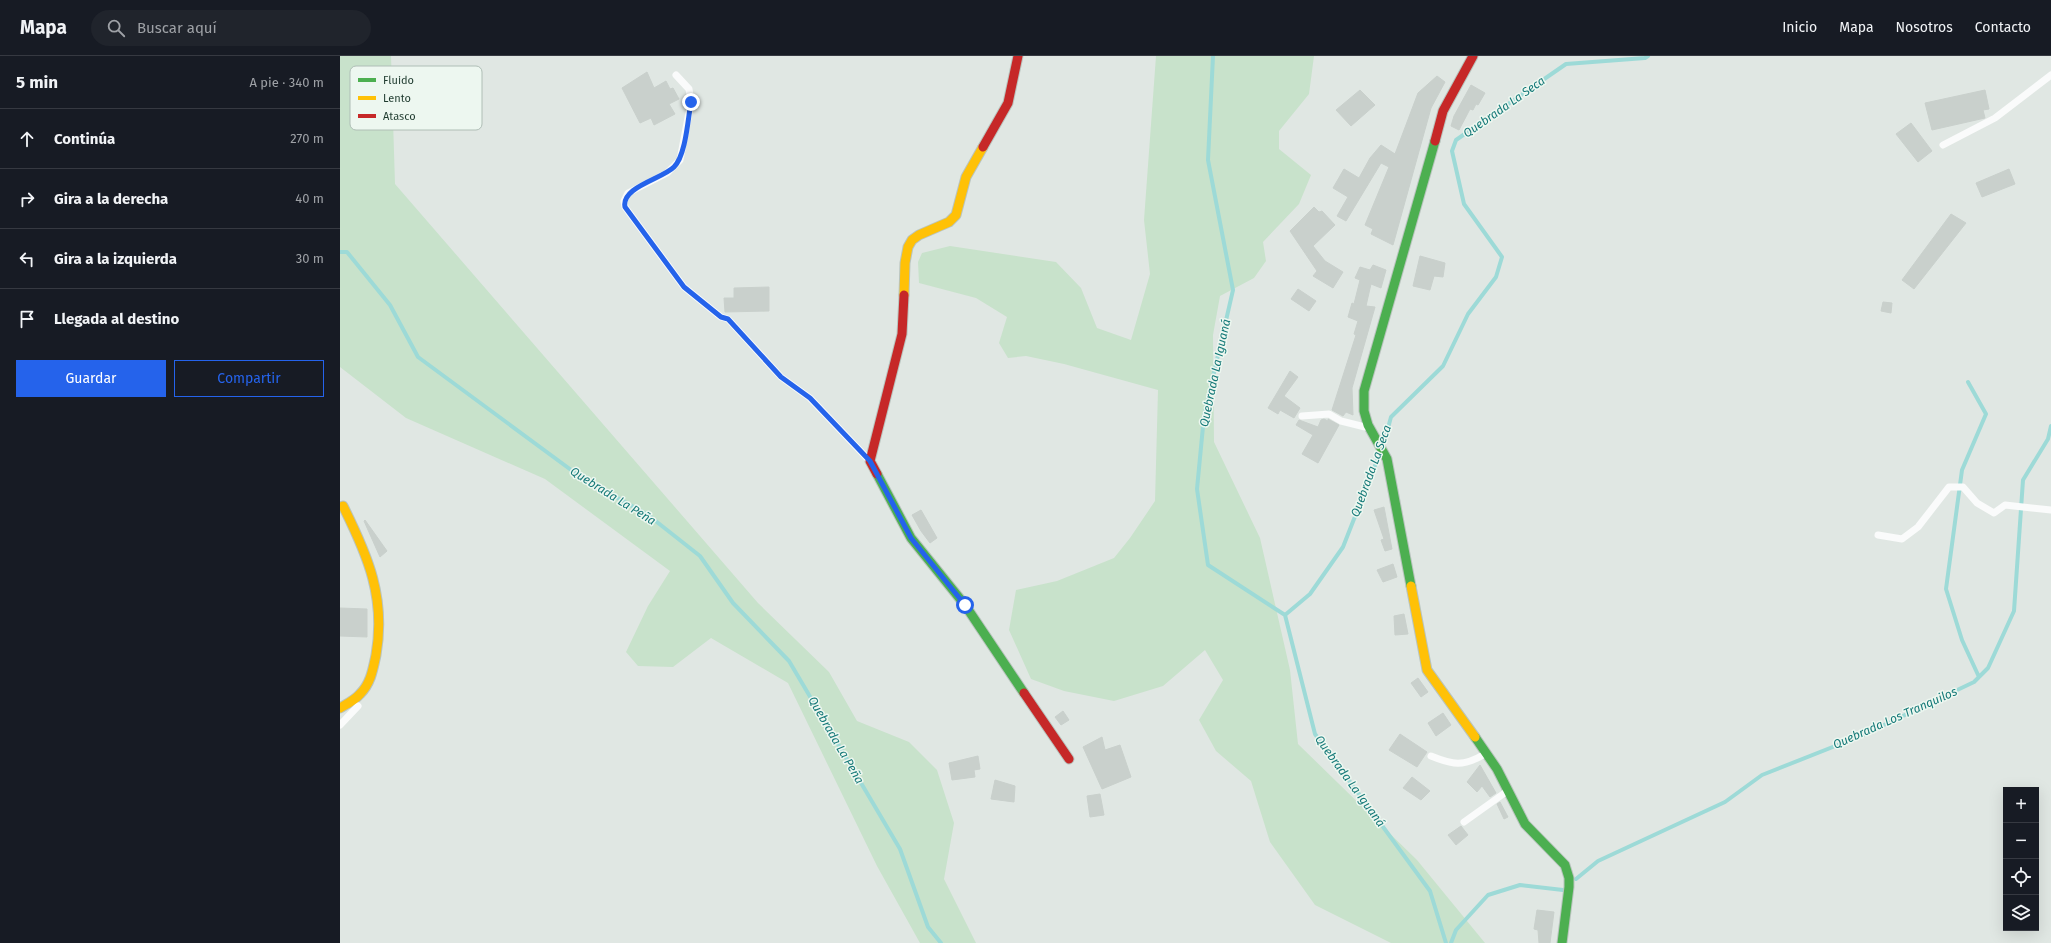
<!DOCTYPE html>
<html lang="es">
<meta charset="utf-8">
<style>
body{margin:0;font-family:"Fira Sans",sans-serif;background:#20242c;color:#f1f3f6}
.controls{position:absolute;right:12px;bottom:12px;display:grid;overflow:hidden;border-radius:0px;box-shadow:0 4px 16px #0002}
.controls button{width:36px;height:36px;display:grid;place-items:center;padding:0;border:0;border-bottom:1px solid #363941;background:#171b24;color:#f1f3f6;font:20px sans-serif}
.stop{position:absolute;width:12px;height:12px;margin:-9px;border:3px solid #2563eb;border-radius:50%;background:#fff}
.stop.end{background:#2563eb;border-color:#fff;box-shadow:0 1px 4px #0008}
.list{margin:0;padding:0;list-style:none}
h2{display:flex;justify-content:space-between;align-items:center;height:52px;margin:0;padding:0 16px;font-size:17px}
h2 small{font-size:13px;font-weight:400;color:#9ea1a6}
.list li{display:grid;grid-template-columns:26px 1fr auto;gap:12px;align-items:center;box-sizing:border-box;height:60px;padding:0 16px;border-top:1px solid #363941}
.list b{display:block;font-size:15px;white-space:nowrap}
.list em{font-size:13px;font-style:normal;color:#9ea1a6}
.actions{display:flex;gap:8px;padding:12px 16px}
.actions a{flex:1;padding:9px 0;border:1px solid #2563eb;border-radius:0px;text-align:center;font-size:14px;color:#2563eb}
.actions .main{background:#2563eb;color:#fff}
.icon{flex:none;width:22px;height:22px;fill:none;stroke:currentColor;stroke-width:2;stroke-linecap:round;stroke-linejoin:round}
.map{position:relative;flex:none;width:1711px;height:887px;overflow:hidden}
header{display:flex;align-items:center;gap:24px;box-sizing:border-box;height:56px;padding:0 20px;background:#171b24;border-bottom:1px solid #363941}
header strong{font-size:19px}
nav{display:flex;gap:22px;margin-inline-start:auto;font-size:14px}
.search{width:280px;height:36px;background:#20242c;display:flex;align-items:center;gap:10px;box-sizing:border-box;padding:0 14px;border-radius:22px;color:#9ea1a6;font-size:15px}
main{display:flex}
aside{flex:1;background:#171b24}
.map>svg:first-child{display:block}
</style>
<header>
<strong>Mapa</strong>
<div class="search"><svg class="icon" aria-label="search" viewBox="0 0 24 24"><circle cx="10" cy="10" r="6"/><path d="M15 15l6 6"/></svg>Buscar aquí</div>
<nav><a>Inicio</a><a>Mapa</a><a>Nosotros</a><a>Contacto</a></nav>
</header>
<main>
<aside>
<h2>5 min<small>A pie · 340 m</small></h2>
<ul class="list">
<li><svg class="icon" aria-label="ahead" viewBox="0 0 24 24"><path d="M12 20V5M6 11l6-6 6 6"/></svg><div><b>Continúa</b></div><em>270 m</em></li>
<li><svg class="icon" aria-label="right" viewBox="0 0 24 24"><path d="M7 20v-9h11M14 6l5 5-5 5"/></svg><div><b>Gira a la derecha</b></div><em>40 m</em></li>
<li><svg class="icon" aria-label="left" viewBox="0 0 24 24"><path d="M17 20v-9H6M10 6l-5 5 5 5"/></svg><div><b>Gira a la izquierda</b></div><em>30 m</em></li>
<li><svg class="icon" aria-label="arrive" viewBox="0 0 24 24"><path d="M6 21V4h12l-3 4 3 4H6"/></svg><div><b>Llegada al destino</b></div></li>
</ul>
<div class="actions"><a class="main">Guardar</a><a>Compartir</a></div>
</aside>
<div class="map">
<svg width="1711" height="887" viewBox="0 0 1711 887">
<rect width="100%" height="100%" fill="#e0e7e3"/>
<!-- green -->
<path fill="#c8e2cb" d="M0,0h51l4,128 363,419 71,69 28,49 52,21 28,28 17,53 -10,56 32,64h-56l-43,-77 -89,-183 -77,-45 -38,29 -35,-1 -12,-14 22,-46 22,-35 -125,-92 -139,-61 -66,-51z
M816,0h158l-5,38 -30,37v18l32,26 -12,29 -36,38 3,19 -12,17 -34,18 -7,39 1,107 46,96 30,132 8,74 119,116 68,83h-94l-76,-38 -45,-63 -19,-61 -35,-30 -17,-31 24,-40 -18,-30 -42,36 -49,15 -50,-10 -33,-12 -22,-49 7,-40 41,-9 57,-23 16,-20 25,-37 3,-111 -94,-26 -38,-8 -18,2 -9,-15 8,-26 -31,-19 -57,-15 -1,-21 4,-9 28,-7 106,16 25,26 16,40 34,12 19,-66 -6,-54z"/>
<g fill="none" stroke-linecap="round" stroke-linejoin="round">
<!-- stream -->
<path stroke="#9ddad7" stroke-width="4" d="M873,0l-5,104 25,130 -29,126 -7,73 11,76 77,50 30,119 115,157 16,52
M0,196h7l43,53 28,52 164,121 66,37 52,41 33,47 56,58 111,188 28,78 13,16
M1628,326l18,32 -24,56 -16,119 16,51 17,37
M1045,383l6,-22 52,-51 25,-52 28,-37 6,-20 -38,-53 -12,-53 4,-11 110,-76 79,-6 3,-2
M945,559l25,-21 33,-47 35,-89
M1236,823l22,-18 127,-59 37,-27 101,-40 111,-53 14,-14 26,-57 9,-131 25,-41 3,-13
M1111,887l5,-13 32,-35 32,-10 43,5"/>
</g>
<!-- building -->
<path fill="#c9d0cc" stroke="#c9d0cc" d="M307,16l7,16 12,-7 4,8 3,-1 6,11 -10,5 6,10 -21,11 -3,-7 -11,5 -18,-35z
M1097,20l8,6 -14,26 -38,137 -22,-11 2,-5 -8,-4 24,-58 -8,-4 -35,58 -9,-5 11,-19 -15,-9 11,-19 15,9 11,-20 11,-13 14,9 23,-61z
M1131,29l14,8 -7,12 -2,-1 -3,6 -3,-1 -11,21 -8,-4 3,-10z
M1020,34l15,15 -24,21 -15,-16z
M1645,34l4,19 -6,1 2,8 -53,12 -7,-27z
M1571,67l21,28 -14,11 -22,-28z
M1669,113l6,15 -33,13 -6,-14z
M974,151l5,5 3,-1 13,14 -22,21 12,15 18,11 -10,16 -20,-12 4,-5 -27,-40z
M1611,158l15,9 -52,66 -12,-9z
M1080,200l25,7 -2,14 -9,-1 -4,14 -17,-4z
M1033,209l13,5 -5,18 -10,-4 -5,22 9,1 -23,81 1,27 -7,-3 -3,4 -11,-6 24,-75 -2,-1 4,-13 -10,-4 4,-14 2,1 6,-24 -5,-2 5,-11 10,3z
M429,231v24l-44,1 -1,-14h10v-10z
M958,233l18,12 -7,10 -18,-12z
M1543,246l9,1 -1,10 -10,-2z
M950,315l8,6 -14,19 16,12 -6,10 -14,-8 -2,4 -10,-6z
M984,363l4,2v-2l11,6 -21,38 -16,-9 11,-19 -17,-10 3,-5 19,7 3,-7z
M1044,451l8,42 -7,2 -4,-11 3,-1 -10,-29z
M581,454l16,28 -7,5 -9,-12 -9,-16z
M25,464l22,31 -7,6 -16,-36z
M1053,508l4,13 -14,5 -6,-12z
M0,552l27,1v28l-27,-1z
M1064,558l4,20 -13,1 -1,-19z
M1078,622l10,14 -7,5 -10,-14z
M723,655l6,9 -8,5 -6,-8z
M1103,657l8,12 -15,11 -8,-13z
M1060,678l27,18 -10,15 -28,-17z
M762,681l3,13 15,-5 11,32 -29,12 -19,-42z
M638,700l2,13 -6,1 1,7 -23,3 -3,-17z
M1140,709l16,28 -6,4 -8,-11 -5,6 -10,-10z
M1072,721l18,14 -9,9 -18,-12z
M655,724l20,6 -1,16 -23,-3z
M760,738l4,21 -14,2 -3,-21z
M1160,746l8,15 -4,2 -7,-15z
M1121,770l7,9 -12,10 -8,-10z
M1197,854l17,2 -4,31h-11l-1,-13 -4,-1z"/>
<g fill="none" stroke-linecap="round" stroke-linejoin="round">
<defs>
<path id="fast" d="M537,418l34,64 54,67 59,88
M1071,530l-24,-127 -19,-34 -4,-14v-20l71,-250
M1135,681l22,32 28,55 40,41 4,13v9l-7,56"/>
<path id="slow" d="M564,239l1,-32 3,-16 4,-7 7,-5 30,-13 7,-7 10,-38 17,-30
M1071,530l16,84 48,67
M0,652c7,-4 15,-8 20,-14 11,-11 13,-25 16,-39 10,-57 -8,-99 -33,-149"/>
<path id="jam" d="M1095,85l8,-30 30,-55
M643,91l25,-44 10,-47
M537,418l-7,-13 32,-127 2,-39
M684,637l45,66"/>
</defs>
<!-- fast casing -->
<use href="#fast" stroke="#b9c4be" stroke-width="11"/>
<!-- slow casing -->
<use href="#slow" stroke="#b9c4be" stroke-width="11"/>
<!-- jam casing -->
<use href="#jam" stroke="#b9c4be" stroke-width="11"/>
<!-- lane -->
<path stroke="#fafbfb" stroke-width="7" d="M336,19l13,14 2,13 -11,58 -13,13 -39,20 -4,8 1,6 59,80 37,30 7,2 53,58 29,21 58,61
M1603,89l52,-27 56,-43
M962,360l27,-2 12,7 24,6
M1538,479l24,4 16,-12 31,-40h14l14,16 17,10 11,-8 46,5
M0,669l18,-19
M1091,700c22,9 32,11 54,-2
M1124,766l42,-30"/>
<!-- fast -->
<use href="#fast" stroke="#4caf50" stroke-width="9"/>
<!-- slow -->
<use href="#slow" stroke="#ffc107" stroke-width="9"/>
<!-- jam -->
<use href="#jam" stroke="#c62828" stroke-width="9"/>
</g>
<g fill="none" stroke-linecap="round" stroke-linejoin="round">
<!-- route -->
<path stroke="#2563eb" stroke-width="5" d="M351,46c-3,16 -5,53 -17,65 -12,12 -53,20 -49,40l59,80 37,30 7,2 53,58 29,21 60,63 41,77 54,67"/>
</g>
<g text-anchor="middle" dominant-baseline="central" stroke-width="3" stroke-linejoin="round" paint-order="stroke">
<!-- water labels -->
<g font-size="12" font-style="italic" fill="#157978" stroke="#edf7f0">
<text transform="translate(1164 51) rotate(-35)">Quebrada La Seca</text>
<text transform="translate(875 317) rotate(-78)">Quebrada La Iguaná</text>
<text transform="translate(1031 415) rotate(-70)">Quebrada La Seca</text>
<text transform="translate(273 440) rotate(32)">Quebrada La Peña</text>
<text transform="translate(1555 662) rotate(-24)">Quebrada Los Tranquilos</text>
<text transform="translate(496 684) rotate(60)">Quebrada La Peña</text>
<text transform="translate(1010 725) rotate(54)">Quebrada La Iguaná</text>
</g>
</g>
<!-- legend -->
<rect x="10" y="10" width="132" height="64" rx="6" fill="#edf7f0" stroke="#afbeb6" stroke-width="1"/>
<rect x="18" y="22" width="18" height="4" fill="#4caf50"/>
<rect x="18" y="40" width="18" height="4" fill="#ffc107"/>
<rect x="18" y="58" width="18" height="4" fill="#c62828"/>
<g font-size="11" fill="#1e3a2e">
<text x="43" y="28">Fluido</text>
<text x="43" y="46">Lento</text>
<text x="43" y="64">Atasco</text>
</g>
</svg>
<div class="controls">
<button>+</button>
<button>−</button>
<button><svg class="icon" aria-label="locate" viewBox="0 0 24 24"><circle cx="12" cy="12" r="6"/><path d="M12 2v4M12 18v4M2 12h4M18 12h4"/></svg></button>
<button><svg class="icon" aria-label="layers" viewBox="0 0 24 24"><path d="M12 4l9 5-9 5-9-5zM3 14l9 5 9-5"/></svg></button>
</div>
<div class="stop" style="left:625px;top:549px"></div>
<div class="stop end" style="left:351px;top:46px"></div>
</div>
</main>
